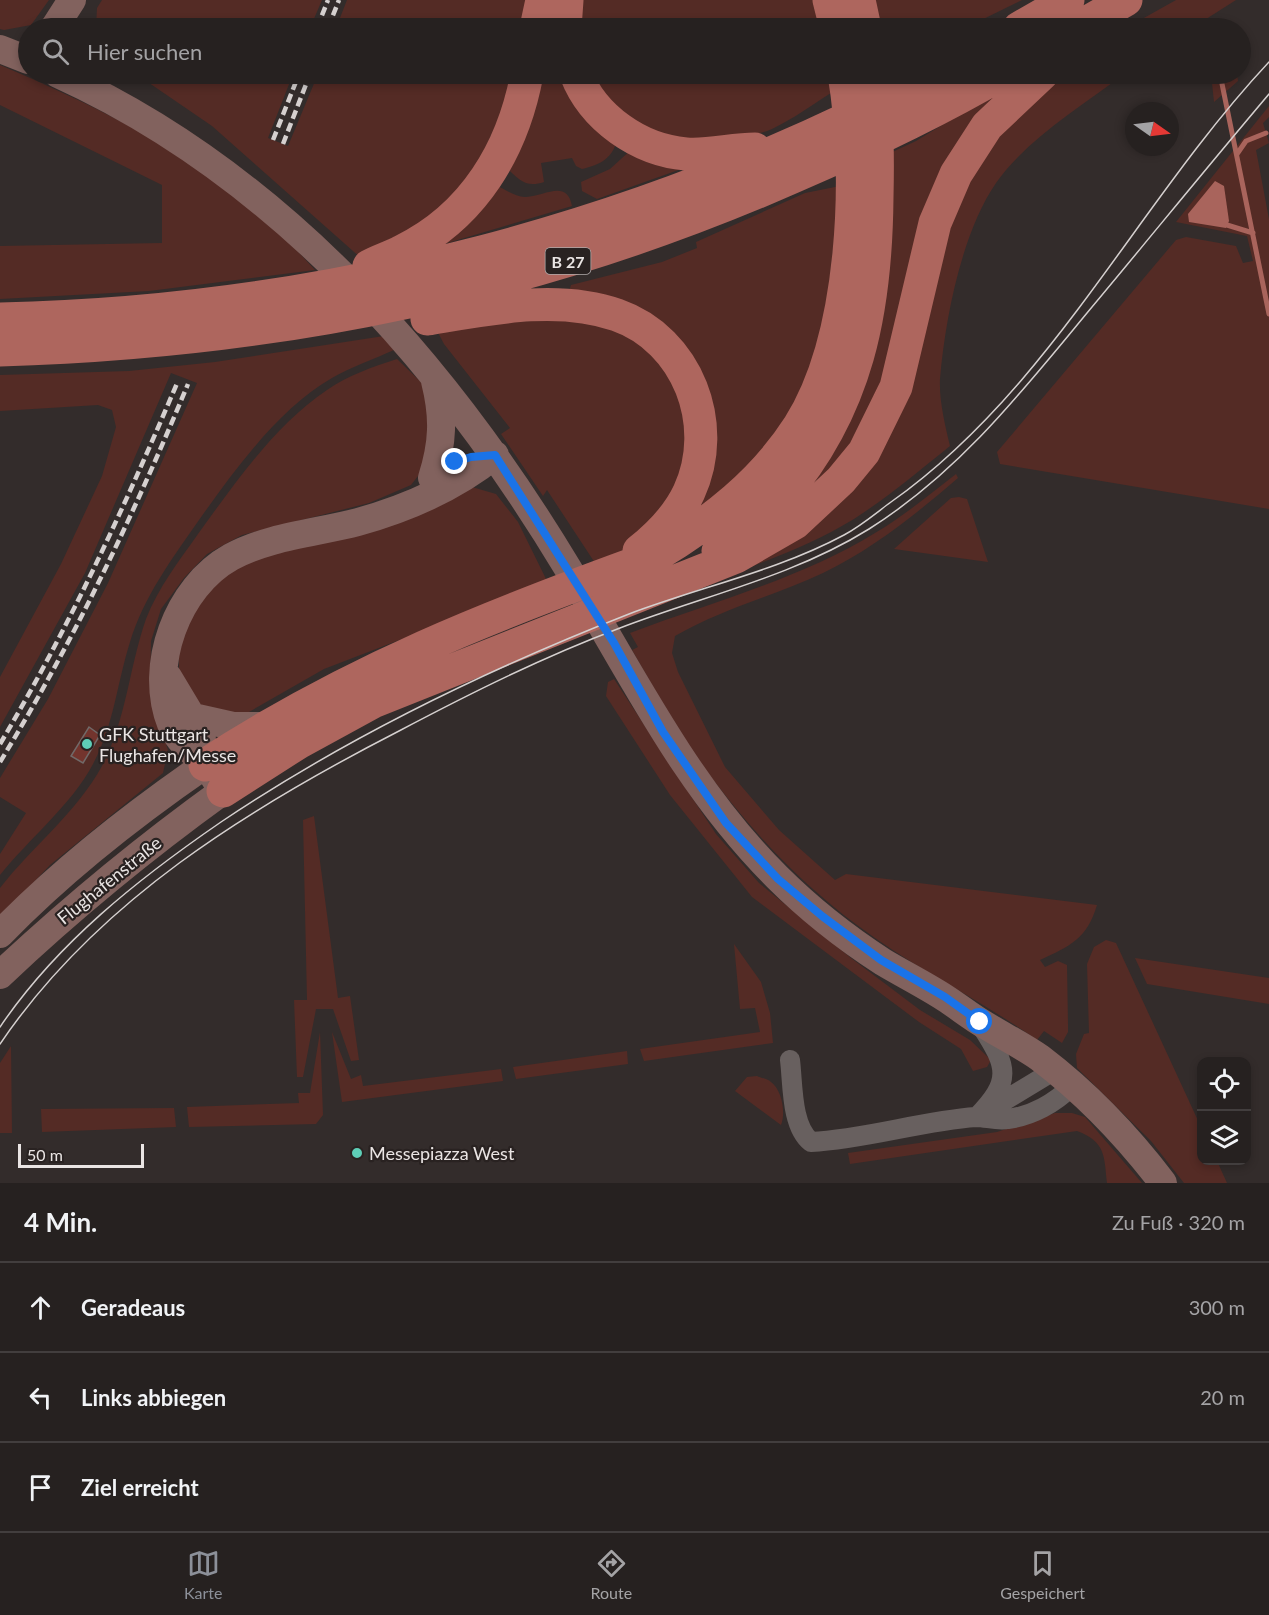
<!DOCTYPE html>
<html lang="de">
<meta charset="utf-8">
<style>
body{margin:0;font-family:Lato,sans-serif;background:#322e2d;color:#f1f3f6}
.controls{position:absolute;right:18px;bottom:18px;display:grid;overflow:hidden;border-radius:12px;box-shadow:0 3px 9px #0003}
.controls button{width:54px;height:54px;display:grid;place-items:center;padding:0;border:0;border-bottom:2px solid #423e3e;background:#262120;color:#f1f3f6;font:30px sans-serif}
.compass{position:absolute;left:1125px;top:102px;width:54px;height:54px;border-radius:50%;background:#262120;box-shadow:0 3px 9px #0003;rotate:104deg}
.scale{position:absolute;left:18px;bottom:15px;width:126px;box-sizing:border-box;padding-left:6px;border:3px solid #eae5e4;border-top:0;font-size:16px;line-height:21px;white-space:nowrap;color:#eae5e4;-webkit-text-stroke:4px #292221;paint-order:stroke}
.stop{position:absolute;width:18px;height:18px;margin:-14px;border:4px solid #1a73e8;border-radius:50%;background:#fff}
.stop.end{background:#1a73e8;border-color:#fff;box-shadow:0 2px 6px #0008}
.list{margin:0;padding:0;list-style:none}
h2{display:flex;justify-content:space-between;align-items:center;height:78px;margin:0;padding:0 24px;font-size:26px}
h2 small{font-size:20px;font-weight:400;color:#a4a3a5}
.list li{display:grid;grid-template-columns:39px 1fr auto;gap:18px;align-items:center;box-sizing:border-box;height:90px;padding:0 24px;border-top:2px solid #423e3e}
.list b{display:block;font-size:22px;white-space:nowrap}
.list em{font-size:20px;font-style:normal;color:#a4a3a5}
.icon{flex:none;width:33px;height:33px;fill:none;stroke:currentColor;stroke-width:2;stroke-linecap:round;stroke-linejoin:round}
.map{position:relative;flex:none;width:1269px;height:1183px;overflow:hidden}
.search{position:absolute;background:#262120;box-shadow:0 3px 9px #0003;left:18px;right:18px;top:18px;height:66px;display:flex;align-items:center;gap:15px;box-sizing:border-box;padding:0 21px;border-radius:33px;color:#a4a3a5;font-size:22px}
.sheet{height:348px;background:#262120}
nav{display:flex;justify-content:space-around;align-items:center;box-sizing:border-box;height:84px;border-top:2px solid #423e3e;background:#262120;font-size:16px;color:#a4a3a5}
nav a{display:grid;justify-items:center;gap:3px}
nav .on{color:#8c9099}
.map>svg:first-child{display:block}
</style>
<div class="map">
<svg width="1269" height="1183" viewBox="0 0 1269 1183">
<rect width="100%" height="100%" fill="#332c2b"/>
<!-- green -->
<path fill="#542b25" d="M0,0h49l-18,25 -27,5 -4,-1z
M102,0h220l-12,28h-214l1,-20z
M347,0h186l-6,28h-191z
M582,0h241l6,28h-249z
M869,0h153l-57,28h-89z
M1176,0h60l-44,28h-66z
M0,65c92,39 184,84 261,149 19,16 36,37 54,56l-166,21 -149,8v-53l162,-3v-58l-162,-80z
M136,74h157l-25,64 20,8 30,-72h201l-59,129 -98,56 -150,-133z
M535,74h31l51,64c-3,20 -17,27 -35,31l-6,-3 -4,-8 -31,5 3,19c-18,6 -25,-2 -37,-14z
M592,74h245l-6,19c-19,12 -38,26 -59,36 -10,5 -24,6 -35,9 -67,16 -113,-5 -145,-64z
M1056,74h68c-43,33 -96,64 -128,109 -34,49 -51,136 -56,196 -1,22 5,45 10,67 -31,25 -62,51 -96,73 -44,27 -96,45 -144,63l92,-54 125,-212 29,-109 34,-62z
M1211,74h26l1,7 -24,21z
M993,94l5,7 -107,265 -55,107 -55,36 107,-355 28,-13z
M1269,106v11l-6,6 6,20 -13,7 13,69v290l-269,-45 -3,-12 179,-212 10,-3 50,9 7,17 10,-2 -6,-25 -71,-14z
M633,148l51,20 -87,31 -15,-8 -1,-9 29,-13z
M496,185c8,4 21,13 30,12 19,-1 41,-18 46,9l-128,38z
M840,186l-20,179 -49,87 -95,82 24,-48 -8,-117 -124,-74 3,-10 91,-23 35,-14 -1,-6 109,-49z
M604,318l69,49 20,78 -36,84 -60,37 -50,-76 -4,6 -42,-62 9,-6 -66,-84 -10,-19z
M384,336l10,14c-20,9 -43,17 -62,28 -53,30 -98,93 -133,142 -27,39 -55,76 -69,122 -13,41 -16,83 -37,122 -20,39 -65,76 -93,111v-21l26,-41 -26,-16v-19l48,-79 60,-116 89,-200 -26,-10 -86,200 -85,154v-50l61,-113 41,-88 14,-49 -4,-17 -14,-5 -98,6v-36l129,-4 86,-9z
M397,359l25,24 12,33 -9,51 -14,18 -42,18 -127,32 -35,19 -23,24 -23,31 -10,32 -1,56 18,53 -5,23 -113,92 -50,53v-30c32,-41 77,-76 102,-122 24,-45 27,-98 44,-147 12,-31 33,-58 52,-85 37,-51 76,-108 129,-144 21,-15 46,-23 70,-31z
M956,474l2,4c-42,36 -85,71 -135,95 -49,23 -102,36 -148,63l-3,17 6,19 47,95 54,63 56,50 11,-6 251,31c-10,34 -27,41 -57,55l5,7 13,-6 9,4 1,59v8l-6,11 -18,-12 -7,9c-58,-41 -123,-72 -180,-115 -66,-49 -120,-110 -167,-177 -22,-31 -39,-66 -58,-98l6,-3 -8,-14c82,-31 170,-54 245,-100 29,-17 55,-39 81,-59z
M472,487l24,7 22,28 30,61 -224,86 -82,47 -47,-12 -16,-33v-19l13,-42 39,-42z
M959,497l8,2 21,63 -94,-13 57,-51z
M614,679l102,155 43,49 92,75 69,52 50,30 21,20 -4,7 -14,4 -12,-22 -42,-27 -167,-125 -82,-102 -64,-99 2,-14z
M314,816l24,182 12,-2 9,64 -8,1 -18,-52h-17l-13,68h-6l-3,-77h13l-4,-180z
M1106,940l10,3 85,184 1,33 15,1 10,22h-43l-33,-42 -74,-73 -1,-14 8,-20 5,-1 -2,-69 7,-17z
M734,944l27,38 9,31 3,30 -129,18 -4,-12 120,-17 -5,-24 -15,1z
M1135,958l134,20v26l-122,-20z
M320,1032l3,83 -7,9 -127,3 -2,-20 112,-4 -1,-10h12z
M332,1032l19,47 10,-4 2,11 138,-17 2,12 -161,21z
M11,1046l1,87h-12v-70z
M627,1051l1,13 -112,15 -3,-12z
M757,1076c4,2 11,3 14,6 11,8 15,31 10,43l-46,-34 12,-14z
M174,1108l2,19 -134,5 -1,-23z
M1055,1113h17l13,4 57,66h-35c-3,-27 -1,-41 -30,-52l-227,33 -2,-11 149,-21z"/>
<!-- water -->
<path fill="#a9645c" d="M1215,181l9,5 5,35 -3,7 -37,-6 -1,-8z"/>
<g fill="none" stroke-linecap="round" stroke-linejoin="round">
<!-- stream -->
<path stroke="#a9645c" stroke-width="5" d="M1220,74l49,240
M1237,154l9,-13 20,-8
M1227,225l26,8"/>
</g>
<!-- building -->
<path fill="#73342d" stroke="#716968" stroke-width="1.5" d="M89,727l11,8 -17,28 -12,-7z"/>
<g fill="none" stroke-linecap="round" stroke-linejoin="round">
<!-- minor -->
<path stroke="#68605f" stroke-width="20" d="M790,1060c3,24 1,66 21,82 56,-3 110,-21 165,-25 10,0 21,4 32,2 24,-3 47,-16 64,-33
M984,1113l71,-43
M977,1117c35,-36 31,-50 5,-90"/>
<!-- secondary -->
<path stroke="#82625e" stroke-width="28" d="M54,28l18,-28
M0,49l28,11
M58,74c220,100 386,289 509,493 65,107 120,221 210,310 31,31 69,61 106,85 20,12 42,23 62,36 14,9 26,19 40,27 18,11 38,21 55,33 46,35 88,79 123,125
M432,478c11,-35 12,-61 3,-97
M168,677l33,55 4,33
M193,717l40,9h33
M0,934c63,-65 131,-118 205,-169
M0,975c70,-66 144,-127 223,-184 -6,-8 -11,-19 -18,-26 -13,-15 -27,-23 -34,-41 -23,-58 6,-137 60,-167 39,-21 85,-24 127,-35 50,-14 97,-34 137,-67"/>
<!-- trunk -->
<path stroke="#ae665e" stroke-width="33" d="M829,0l7,28
M859,0l6,28
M536,28l6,-28
M565,28l2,-28
M1019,28l49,-28
M1077,28l49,-28
M576,74c17,44 63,76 110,80 22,2 46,-5 69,-5
M369,266c11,-6 22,-9 33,-15 72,-35 111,-102 125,-177
M0,319c328,-7 647,-91 936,-245
M427,319c60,-10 131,-25 190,-4 71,25 103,110 72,177 -11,24 -30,43 -50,59
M0,350c279,-8 538,-61 793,-173 71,-31 142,-64 208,-103
M718,551c20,-18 45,-33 63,-53 77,-89 95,-188 96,-301 1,-42 1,-82 -5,-123
M205,765c144,-94 289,-151 450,-209 57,-34 108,-74 144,-130 56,-89 62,-252 45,-352
M223,791l75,-48 75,-41 363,-145 59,-34 46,-43 23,-28 32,-65 39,-164 21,-49 31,-48 55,-52"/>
<!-- tram -->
<path stroke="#d5d0cf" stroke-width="1.5" d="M0,1027c57,-84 138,-148 221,-205 128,-86 265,-152 408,-208 71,-27 148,-43 215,-79 17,-9 32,-22 47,-33 160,-113 246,-299 378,-440
M0,1044c97,-143 249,-236 399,-313 72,-38 144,-74 221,-103 83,-32 172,-51 249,-99 89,-56 152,-136 218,-216 61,-73 121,-147 182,-219"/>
<!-- rail -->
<path stroke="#d5d0cf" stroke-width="4.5" stroke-dasharray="9 4.5" stroke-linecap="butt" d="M317,28l11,-28
M328,28l11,-28
M273,140l26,-66
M283,144l27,-70
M0,744c69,-116 125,-238 178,-363
M0,762c74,-121 134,-248 188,-378"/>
</g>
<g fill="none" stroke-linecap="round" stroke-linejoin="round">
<!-- route -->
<path stroke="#1a73e8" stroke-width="8" d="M455,462l16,-5 24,-2 119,188 49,89 63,91 52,56 44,37 59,44 64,37 35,25"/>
</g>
<!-- markers -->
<g fill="#5eceb7" stroke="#292221" stroke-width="2">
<circle cx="87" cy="744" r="6"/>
<circle cx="357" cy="1153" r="6"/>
</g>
<g text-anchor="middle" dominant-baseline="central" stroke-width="4.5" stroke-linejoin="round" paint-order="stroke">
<!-- shield labels -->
<rect fill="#292221" stroke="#b0aaaa" stroke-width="1.5" x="545.5" y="248" width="45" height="26" rx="4.5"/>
<g font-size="16" font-weight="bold" fill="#eae5e4">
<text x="568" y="261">B 27</text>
</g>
<!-- poi labels -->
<g font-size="18" fill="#eae5e4" stroke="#292221" text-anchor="start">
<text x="99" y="734">GFK Stuttgart<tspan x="99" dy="21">Flughafen/Messe</tspan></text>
<text x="369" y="1153">Messepiazza West</text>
</g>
<!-- street labels -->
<g font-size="18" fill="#eae5e4" stroke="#292221">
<text transform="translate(109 880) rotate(-39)">Flughafenstraße</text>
</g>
</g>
</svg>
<div class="controls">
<button><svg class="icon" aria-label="locate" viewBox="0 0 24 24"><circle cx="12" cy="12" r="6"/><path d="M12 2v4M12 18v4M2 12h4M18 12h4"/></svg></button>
<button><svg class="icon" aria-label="layers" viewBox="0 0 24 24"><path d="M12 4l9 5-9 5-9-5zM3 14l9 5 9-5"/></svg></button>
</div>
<svg class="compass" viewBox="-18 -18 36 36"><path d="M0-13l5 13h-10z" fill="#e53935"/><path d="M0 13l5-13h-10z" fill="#a4a3a5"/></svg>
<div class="scale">50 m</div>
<div class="stop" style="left:980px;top:1022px"></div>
<div class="stop end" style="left:455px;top:462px"></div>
<div class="search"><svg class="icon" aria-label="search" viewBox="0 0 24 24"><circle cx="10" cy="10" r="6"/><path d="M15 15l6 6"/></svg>Hier suchen</div>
</div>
<section class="sheet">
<h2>4 Min.<small>Zu Fuß · 320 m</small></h2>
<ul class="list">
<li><svg class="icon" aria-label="ahead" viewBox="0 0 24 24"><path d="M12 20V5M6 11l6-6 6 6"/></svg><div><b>Geradeaus</b></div><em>300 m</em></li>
<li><svg class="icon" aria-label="left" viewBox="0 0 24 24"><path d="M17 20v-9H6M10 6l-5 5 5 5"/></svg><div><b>Links abbiegen</b></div><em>20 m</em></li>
<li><svg class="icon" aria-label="arrive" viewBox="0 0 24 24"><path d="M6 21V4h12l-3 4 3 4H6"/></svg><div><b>Ziel erreicht</b></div></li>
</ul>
</section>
<nav>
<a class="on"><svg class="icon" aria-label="map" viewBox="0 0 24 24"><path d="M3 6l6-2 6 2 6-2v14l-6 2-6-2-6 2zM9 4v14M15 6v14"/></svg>Karte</a>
<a><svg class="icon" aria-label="directions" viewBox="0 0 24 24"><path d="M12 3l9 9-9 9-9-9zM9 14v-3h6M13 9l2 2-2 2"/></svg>Route</a>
<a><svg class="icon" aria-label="saved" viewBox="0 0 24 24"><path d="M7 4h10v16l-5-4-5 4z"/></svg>Gespeichert</a>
</nav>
